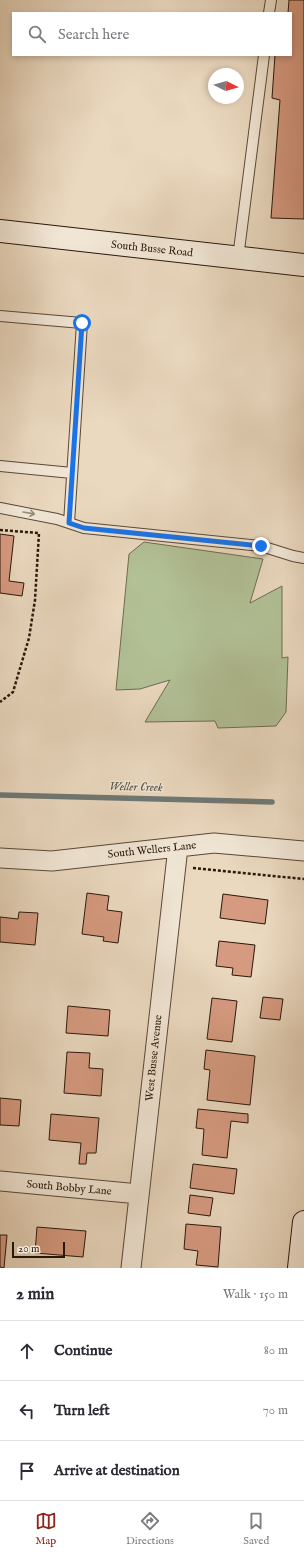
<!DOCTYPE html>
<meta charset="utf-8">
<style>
body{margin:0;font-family:"IM FELL English",serif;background:#f7f7f7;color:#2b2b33}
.compass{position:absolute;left:208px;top:68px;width:36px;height:36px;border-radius:50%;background:#fff;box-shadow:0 2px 6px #0003;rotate:96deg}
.scale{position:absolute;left:12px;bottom:10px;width:53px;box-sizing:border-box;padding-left:4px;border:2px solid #2a180b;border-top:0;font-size:11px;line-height:14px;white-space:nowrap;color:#2a180b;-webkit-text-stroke:3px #f1e6d5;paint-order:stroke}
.stop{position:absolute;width:12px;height:12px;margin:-9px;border:3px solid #1a73e8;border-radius:50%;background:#fff}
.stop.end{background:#1a73e8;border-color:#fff;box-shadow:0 1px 4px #0008}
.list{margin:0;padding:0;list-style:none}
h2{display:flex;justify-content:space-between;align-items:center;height:52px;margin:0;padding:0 16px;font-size:17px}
h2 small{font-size:13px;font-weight:400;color:#7c7c81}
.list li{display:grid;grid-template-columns:26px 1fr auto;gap:12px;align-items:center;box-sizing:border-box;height:60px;padding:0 16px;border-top:1px solid #e1e1e2}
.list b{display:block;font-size:15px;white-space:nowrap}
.list em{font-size:13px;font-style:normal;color:#7c7c81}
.icon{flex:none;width:22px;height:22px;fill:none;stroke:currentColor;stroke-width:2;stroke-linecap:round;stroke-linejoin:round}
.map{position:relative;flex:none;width:304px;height:1268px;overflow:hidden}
.search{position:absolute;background:#fff;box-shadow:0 2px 6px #0003;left:12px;right:12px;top:12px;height:44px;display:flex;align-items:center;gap:10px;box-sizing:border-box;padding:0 14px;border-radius:0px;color:#7c7c81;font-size:15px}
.sheet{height:232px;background:#fff}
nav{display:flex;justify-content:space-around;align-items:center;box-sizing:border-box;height:56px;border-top:1px solid #e1e1e2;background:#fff;font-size:11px;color:#7c7c81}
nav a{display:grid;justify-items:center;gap:2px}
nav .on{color:#8f2418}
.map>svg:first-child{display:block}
</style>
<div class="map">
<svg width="304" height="1268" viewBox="0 0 304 1268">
<rect width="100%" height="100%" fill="#ead8bf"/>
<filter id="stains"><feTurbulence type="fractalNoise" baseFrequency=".005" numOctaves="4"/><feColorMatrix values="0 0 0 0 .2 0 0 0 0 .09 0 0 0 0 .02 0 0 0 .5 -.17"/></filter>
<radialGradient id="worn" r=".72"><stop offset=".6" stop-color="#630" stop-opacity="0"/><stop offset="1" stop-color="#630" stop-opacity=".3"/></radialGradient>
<!-- green -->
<path fill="#b2c096" stroke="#6e6c50" d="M144,542l119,17 -13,44 32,-17v72l6,-1 -2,55 -10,14 -58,2 -3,-7 -70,1 25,-42 -30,9 -24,1 13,-136z"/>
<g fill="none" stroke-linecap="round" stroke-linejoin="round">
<!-- stream -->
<path stroke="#6e7875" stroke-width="5.5" d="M0,795l272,7"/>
</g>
<!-- building -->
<path fill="#d69a80" stroke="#2a180b" d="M289,0h15v219l-33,-1 9,-118 -8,-2 3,-43h16v-42h-3z
M0,534l14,2 -5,45 15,2 -2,13 -22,-3z
M87,893l22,3 -2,14 15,2 -4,31 -15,-2 1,-4 -22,-3z
M223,894l45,6 -3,24 -45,-6z
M19,912l19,1 -3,32 -35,-3v-25l18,2z
M219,941l36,4 -4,32 -19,-2 1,-7 -17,-2z
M263,997l20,2 -3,21 -20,-2z
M212,998l25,3 -5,41 -25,-3z
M68,1006l42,4 -2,26 -42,-3z
M206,1050l49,6 -5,49 -43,-5 3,-30 -6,-1z
M67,1052l23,1 -1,15 14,1 -2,27 -37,-3z
M0,1098l21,2 -2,26 -19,-1z
M198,1109l50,5v9l-17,-2 -4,37 -25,-3 2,-26 -8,-1z
M51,1114l48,4 -3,35h-9l-1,11h-7l2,-21 -32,-3z
M193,1164l44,5 -3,25 -44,-6z
M190,1195l23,3 -3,18 -22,-3z
M186,1224l35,3 -3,40 -22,-2 2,-14 -14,-2z
M37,1227l49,4 -3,26 -48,-4z
M0,1235h7l-3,33 -4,-1z"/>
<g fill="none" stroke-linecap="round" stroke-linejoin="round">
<defs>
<path id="service" d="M269,13l2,-13
M238,258l26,-203
M0,316l82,7 -13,200
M0,466l72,7
M0,508l57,11 27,9 177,18 32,10 11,2"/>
<path id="minor" d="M0,858l52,3 162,-18 90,8
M0,1181l139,13
M131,1268l47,-421"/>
<path id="secondary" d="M0,231l304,34
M299,1268l5,-46"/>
</defs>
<!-- service casing -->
<use href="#service" stroke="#5a4838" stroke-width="12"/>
<!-- minor casing -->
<use href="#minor" stroke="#5a4838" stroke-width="21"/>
<!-- secondary casing -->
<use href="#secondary" stroke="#2a180b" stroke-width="24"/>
<!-- path -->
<path stroke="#2a180b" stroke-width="2.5" stroke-dasharray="3 2" stroke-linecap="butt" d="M0,530l39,3 -4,67 -6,38 -16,54 -13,10
M193,868l111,11"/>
<!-- service -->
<use href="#service" stroke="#f1e6d5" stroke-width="10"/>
<!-- minor -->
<use href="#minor" stroke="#f1e6d5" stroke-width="19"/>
<!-- secondary -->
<use href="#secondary" stroke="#f1e6d5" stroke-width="22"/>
</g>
<!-- one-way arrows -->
<defs><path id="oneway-shaft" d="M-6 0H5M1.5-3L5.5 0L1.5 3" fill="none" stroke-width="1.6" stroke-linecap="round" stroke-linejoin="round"/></defs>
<use stroke="#97897a" href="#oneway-shaft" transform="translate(29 513) rotate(10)"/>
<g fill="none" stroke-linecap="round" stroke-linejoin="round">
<!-- route -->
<path stroke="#1a73e8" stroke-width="5" d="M82,323l-13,200 15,5 177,18"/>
</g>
<g text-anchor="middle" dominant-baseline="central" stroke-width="3" stroke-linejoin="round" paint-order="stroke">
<!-- street labels -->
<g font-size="11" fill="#2a180b" stroke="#f1e6d5">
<text transform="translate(152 249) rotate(6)">South Busse Road</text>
<text transform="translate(152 850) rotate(-6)">South Wellers Lane</text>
<text transform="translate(154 1058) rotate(-84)">West Busse Avenue</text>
<text transform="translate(69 1188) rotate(5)">South Bobby Lane</text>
</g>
<!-- water labels -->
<g font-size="12" font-style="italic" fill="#525049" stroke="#f1e6d5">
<text transform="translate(136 787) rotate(1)">Weller Creek</text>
</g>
</g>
<rect width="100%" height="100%" filter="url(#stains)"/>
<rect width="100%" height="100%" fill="url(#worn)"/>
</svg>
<svg class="compass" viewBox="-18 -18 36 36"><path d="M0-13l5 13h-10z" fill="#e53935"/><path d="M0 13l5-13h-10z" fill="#7c7c81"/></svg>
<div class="scale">20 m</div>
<div class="stop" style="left:82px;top:323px"></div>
<div class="stop end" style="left:261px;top:546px"></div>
<div class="search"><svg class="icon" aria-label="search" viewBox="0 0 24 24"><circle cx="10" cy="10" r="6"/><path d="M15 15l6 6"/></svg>Search here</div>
</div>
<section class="sheet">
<h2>2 min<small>Walk · 150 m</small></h2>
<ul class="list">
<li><svg class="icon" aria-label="ahead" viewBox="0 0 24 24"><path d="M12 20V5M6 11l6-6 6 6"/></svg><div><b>Continue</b></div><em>80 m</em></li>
<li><svg class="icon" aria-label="left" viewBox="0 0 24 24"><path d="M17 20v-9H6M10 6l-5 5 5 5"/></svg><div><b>Turn left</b></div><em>70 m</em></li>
<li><svg class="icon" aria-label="arrive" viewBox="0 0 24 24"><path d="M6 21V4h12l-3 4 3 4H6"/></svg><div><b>Arrive at destination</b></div></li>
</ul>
</section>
<nav>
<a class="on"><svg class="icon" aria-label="map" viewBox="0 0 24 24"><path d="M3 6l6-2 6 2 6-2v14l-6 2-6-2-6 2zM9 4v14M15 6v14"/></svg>Map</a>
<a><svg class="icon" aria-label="directions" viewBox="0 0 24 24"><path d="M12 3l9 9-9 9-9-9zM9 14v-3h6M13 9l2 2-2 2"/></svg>Directions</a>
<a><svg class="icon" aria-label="saved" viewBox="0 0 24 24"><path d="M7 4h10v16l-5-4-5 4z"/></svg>Saved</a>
</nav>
